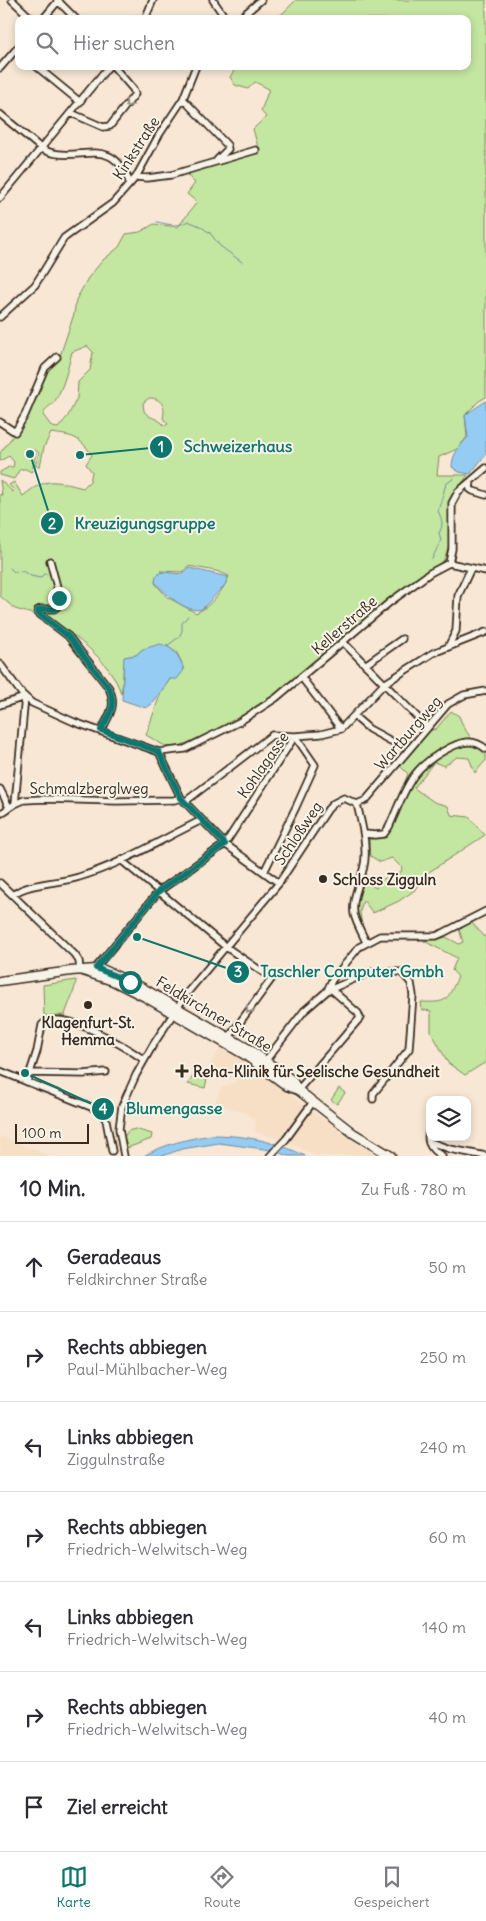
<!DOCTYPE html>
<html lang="de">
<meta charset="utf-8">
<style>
body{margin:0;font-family:Delius,sans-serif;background:#f2f2f3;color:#2b2b33}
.controls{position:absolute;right:15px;bottom:15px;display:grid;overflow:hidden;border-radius:10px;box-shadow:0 2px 8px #0003}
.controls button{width:45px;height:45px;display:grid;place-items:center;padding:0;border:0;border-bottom:1px solid #e1e1e2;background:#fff;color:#2b2b33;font:25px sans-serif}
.scale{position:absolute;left:15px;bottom:12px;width:74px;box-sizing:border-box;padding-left:5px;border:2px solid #3b2a1e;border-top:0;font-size:14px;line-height:18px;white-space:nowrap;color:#3b2a1e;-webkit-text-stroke:4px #f7f3e8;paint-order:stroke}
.stop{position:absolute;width:15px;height:15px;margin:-11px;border:4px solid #0f766e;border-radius:50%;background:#fff}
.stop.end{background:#0f766e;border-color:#fff;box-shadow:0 1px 5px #0008}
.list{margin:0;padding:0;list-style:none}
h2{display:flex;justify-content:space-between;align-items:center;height:65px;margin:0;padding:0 20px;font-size:21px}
h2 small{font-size:16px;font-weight:400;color:#7c7c81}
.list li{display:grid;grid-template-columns:32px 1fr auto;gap:15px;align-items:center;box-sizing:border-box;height:90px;padding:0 20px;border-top:1px solid #e1e1e2}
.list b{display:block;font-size:19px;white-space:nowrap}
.list p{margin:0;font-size:16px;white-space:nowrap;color:#7c7c81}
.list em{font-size:16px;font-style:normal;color:#7c7c81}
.icon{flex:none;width:28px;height:28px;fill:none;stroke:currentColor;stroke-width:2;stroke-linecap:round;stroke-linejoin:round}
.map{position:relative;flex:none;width:486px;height:1156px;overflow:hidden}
.search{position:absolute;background:#fff;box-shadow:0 2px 8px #0003;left:15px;right:15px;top:15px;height:55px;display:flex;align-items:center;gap:12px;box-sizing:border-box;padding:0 18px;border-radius:10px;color:#7c7c81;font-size:19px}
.sheet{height:695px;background:#fff}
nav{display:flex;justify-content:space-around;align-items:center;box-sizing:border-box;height:70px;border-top:1px solid #e1e1e2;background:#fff;font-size:14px;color:#7c7c81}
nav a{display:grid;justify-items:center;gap:2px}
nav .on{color:#0f766e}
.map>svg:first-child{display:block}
</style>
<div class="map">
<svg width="486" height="1156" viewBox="0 0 486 1156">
<rect width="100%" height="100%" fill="#f7e7d4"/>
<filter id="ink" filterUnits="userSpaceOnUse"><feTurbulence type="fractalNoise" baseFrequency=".02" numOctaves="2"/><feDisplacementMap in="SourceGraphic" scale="10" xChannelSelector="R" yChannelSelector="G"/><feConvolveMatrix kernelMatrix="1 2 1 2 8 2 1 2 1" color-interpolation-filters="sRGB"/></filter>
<g filter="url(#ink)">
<!-- built -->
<path fill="#f7dfc6" d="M222,1045l30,20 61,47 64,44h-61l-29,-15 -32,-9 1,-11 -10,-8 -31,-10 6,-15 16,-7 -28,-14z
M0,1136l51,20h-51z"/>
<!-- green -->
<path fill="#c3e6a0" stroke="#7f885f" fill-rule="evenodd" d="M296,0h190v397l-7,4 -14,14 2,22 -10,12 -18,8 -2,18h31l-19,26v44l-5,15 -57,41 -110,94 -60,35 -42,18 -10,-2 -19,-11 15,-43 21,-29 -5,-10 -10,-7 -24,3 -7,6 -11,2c-3,13 -1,25 -4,37 -9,-34 -53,-64 -82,-82l4,-7 -7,2 -3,7 -18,-5 -15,-13v-102l2,1 -2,-15 13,12 1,-2 -5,-5 5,-3 9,14c24,-20 32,-15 60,-8l7,-7 2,-9 -6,-8 6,-9c-13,-19 -19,-19 -41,-22l-7,14 -4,19h-5l4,-13 -4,-3 -4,2 -4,-2 -2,3 3,5h3l2,-4 3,-1 -4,18 -1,1 -5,-3h-6l-6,10 -14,-4v-3l9,-5h4l1,-5 -5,-6 -9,5v-8l25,-33 21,-47 14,-17 14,-42 2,-14 12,-22 15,-18 16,-13 7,-13 14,-2 14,-8 24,3 19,-25 -10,-8 8,-11 -8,-8 6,-4 55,-17h12l-7,-25 13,-12 -5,-6 8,-22 -14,-7 -7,7 -13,-4 -5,-8 7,-11h230v-47h-196l11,-5zM87,346l6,6 -3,18 -12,12 -1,16 -9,18 -10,12 -6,-1 -9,-12c4,-10 8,-8 12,-14 9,-15 13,-33 17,-49zM149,398c13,0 17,9 14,20l5,6 -3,2c-8,-10 -15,-6 -21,-15l-1,-8zM188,566l28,5 13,5c-5,14 -19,31 -33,37l-29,-16 -12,-14 1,-7 6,-4 -2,-1 23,1z
M451,711l8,5c6,16 14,26 27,37v7l-11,13 -6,-15 -12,-1 -13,9 -10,-4 -20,26 20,14 14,4 3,9 18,2 16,18 -59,39 -11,16 -16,11 -26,12 -10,-13 -3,12 2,15c-9,-21 -9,-25 3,-45l11,6 7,-9 18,-7 1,-4 -10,-10 -12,4 -11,-7v-15l19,-6 18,-36 -6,-5 8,-19 -8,-8 29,-35 7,-2z
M471,922l15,16v124l-21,13 -17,-12 -17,-32v-20l-9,-1 -1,-8c28,1 25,-1 37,-25l-6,-7 5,-12 -33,-17 22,-4 13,7 4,-2 -4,-13z
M76,980c0,9 -8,24 -11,35l-21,1 -1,-31z
M199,1074l8,5 -2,9 -17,-4 6,-9z
M339,1088l6,5 -8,11 -6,-4z
M135,1129l17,5 -1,5 -24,9 -3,-11 4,-6z"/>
<!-- water -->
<path fill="#95ccf3" stroke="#718b9e" d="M486,401v53l-16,20 -11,-2 -7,-5c0,-13 8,-21 16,-30l-3,-22z
M189,568l39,9 -3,8 -23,24c-15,5 -38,-16 -47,-27l1,-6 6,-4 20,2z
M160,644c14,3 20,13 24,26l-7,9h-7l-18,25 -6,4 -24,-8 2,-43 12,-2 7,-6z
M211,1135c32,0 65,6 94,21h-17l-16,-6 -53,-7 -37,6 -20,7h-18c20,-12 44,-17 67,-21z"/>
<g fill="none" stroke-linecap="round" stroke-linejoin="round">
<!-- stream -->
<path stroke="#718b9e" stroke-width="1" d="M157,222c11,2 21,6 31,-1l12,5 10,7
M210,233l10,13 22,16
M432,559l9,-19 -2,-7c5,-8 3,-14 -1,-22l8,-27 8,-6
M10,568l4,4 8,-1 9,5 9,2 4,-4h3
M167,646l12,-9 3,-6v-8l6,-7"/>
<defs>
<path id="minor" d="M12,0l20,19
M57,0l19,19
M213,0l13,19
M43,19l16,-19
M145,19l8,-19
M239,19l22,-19
M36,66l44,36
M0,68l19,-22
M183,99l44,46 1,4 -11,11
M71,113l32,14 7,-1 25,-32 -2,-5 -20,-23
M0,114l42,35c35,18 69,-19 88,35
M136,177l11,1 24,-3 85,-25
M0,198l109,-132
M0,317l35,-32 29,-47 49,-35 23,-26 23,-42 24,-36 13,-33
M0,422l15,10 10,-17 20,-47 12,-11
M471,481l-1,8 3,2 13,4
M50,561l7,26 1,19 -4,3h-13l-3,1v3l30,23 41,52c8,18 1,26 -8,43
M449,563l3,-14v-46l6,-11 28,-24
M449,563l37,8
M343,642l84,85
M448,647l8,-16 2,-35 13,-28
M0,664l22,30 10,9 42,19 85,30 22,46 44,46 54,39
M365,665l37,-26
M302,678l39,51
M0,705l25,-8
M354,716l15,13 22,12
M159,752l26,-3 54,-27 37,-24 114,-96 40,-29 19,-10
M0,789l9,18
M186,801l86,-66 23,1 20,29 -19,42 -32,65
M15,804l10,-107
M357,804l9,-4 82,-96 16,-9 22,-4
M0,814l15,-10 9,-4 20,-1 72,2 58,-1 7,-2
M365,834l10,1 9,-1 5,-7c18,-40 20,-59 62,-80 13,-6 23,-8 35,2
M121,860l105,87 35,24 12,6 -46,63
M0,883l75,72 4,6 1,9
M13,895c12,-12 48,-12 66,-18 43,-13 83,-38 123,-57
M93,971l66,-80 66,-47 70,-108 26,-2 20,-5 43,-45 49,-31 53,-21
M327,991l43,-19h30l4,3 7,8 2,12 -4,54 -36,45v5
M263,1064l41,-53 23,-20 5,-11 27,-33 21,-11h56l7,-3 43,-22
M0,1071l101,40 5,9 6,31
M30,1073l53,1 23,-2
M27,1082l10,-31 5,-26c18,-19 85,22 102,35
M298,1090l62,-72 -2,-5 -27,-24
M430,1128c-5,13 1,22 12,28
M429,1143h4l17,6 36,7
M124,1156l-5,-27 3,-23 14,-31 17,-30 34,-52 92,-110 49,-74 6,-6 10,-5 13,6c4,18 9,34 8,53 0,19 -14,37 -11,57 2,9 8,19 12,28
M270,1156l16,-17 27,-37"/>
<path id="major" d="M80,970l33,11 32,16 100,58 42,31 11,4 55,43 38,23
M0,981l71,-10 25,-2 8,1 37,17 108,62 43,31 6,10"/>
</defs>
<!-- minor casing -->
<use href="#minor" stroke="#3b2a1e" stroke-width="9"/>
<!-- major casing -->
<use href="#major" stroke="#3b2a1e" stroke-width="11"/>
<!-- minor -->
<use href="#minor" stroke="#f7f3e8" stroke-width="5.5"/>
<!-- major -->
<use href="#major" stroke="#f7f3e8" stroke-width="8"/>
</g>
<!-- one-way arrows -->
<defs><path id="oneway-chevron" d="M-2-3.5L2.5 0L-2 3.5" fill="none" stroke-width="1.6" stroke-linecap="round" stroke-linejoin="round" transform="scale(1.25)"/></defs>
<g stroke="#998e83">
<use href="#oneway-chevron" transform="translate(128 104) rotate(129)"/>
<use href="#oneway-chevron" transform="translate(249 1010) rotate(127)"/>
</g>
</g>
<g fill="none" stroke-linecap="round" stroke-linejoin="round" filter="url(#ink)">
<!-- route -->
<path stroke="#0f766e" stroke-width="6" d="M59,598l-1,8 -4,3h-13l-3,1v3l30,23 41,52c8,18 1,26 -8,42l58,22 22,46 44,46 -66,47 -63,77 34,14"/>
</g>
<!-- markers -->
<g fill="#3b2a1e" stroke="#f7f3e8" stroke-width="2">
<circle cx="323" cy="879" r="5"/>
<circle cx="88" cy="1005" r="5"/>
<path d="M179.5 1063.5h5v5h5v5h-5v5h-5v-5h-5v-5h5z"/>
</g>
<g text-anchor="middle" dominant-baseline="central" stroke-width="4" stroke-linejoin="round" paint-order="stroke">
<!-- street labels -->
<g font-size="15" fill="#3b2a1e" stroke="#f7f3e8">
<text transform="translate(136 148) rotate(-57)">Kinkstraße</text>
<text transform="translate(344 625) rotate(-41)">Kellerstraße</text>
<text transform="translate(408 733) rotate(-49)">Wartburgweg</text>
<text transform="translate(263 765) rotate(-55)">Kohlagasse</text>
<text x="89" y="788">Schmalzberglweg</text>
<text transform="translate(298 833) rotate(-56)">Schloßweg</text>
<text transform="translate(214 1014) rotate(31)">Feldkirchner Straße</text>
</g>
<!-- poi labels -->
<g font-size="15" font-weight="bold" fill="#3b2a1e" stroke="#f7f3e8" text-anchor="start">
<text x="333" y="879">Schloss Zigguln</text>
<text x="88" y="1022" text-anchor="middle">Klagenfurt-St.<tspan x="88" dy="17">Hemma</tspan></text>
<text x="193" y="1071">Reha-Klinik für Seelische Gesundheit</text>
</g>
</g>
<!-- callouts -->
<path fill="none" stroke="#0f766e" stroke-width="2" d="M80 455L161 447M30 454L52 523M137 937L238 972M25 1073L103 1109"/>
<g fill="#0f766e" stroke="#f7f3e8" stroke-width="2">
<circle cx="80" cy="455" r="5"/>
<circle cx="30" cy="454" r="5"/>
<circle cx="137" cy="937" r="5"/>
<circle cx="25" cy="1073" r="5"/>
<circle cx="161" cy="447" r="12"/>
<circle cx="52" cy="523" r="12"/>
<circle cx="238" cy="972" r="12"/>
<circle cx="103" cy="1109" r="12"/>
</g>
<g font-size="15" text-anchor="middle" font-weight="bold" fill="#fff">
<text x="161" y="452">1</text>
<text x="52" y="529">2</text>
<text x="238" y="977">3</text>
<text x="103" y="1114">4</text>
</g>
<g font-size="16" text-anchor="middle" font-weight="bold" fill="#0f766e" stroke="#f7f3e8" stroke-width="4" stroke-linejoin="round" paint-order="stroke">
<text x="238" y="452">Schweizerhaus</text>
<text x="145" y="529">Kreuzigungsgruppe</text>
<text x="352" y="977">Taschler Computer Gmbh</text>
<text x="174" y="1114">Blumengasse</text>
</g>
</svg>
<div class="controls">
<button><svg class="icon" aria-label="layers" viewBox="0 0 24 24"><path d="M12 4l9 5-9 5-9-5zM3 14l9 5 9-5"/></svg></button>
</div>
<div class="scale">100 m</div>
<div class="stop" style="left:130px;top:982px"></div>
<div class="stop end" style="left:59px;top:598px"></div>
<div class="search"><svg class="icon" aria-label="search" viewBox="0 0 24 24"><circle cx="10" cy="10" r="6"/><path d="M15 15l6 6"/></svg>Hier suchen</div>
</div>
<section class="sheet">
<h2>10 Min.<small>Zu Fuß · 780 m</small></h2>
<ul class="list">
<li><svg class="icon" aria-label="ahead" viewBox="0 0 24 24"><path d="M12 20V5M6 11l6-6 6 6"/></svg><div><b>Geradeaus</b><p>Feldkirchner Straße</p></div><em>50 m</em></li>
<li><svg class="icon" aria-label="right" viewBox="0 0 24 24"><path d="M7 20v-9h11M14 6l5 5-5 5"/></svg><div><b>Rechts abbiegen</b><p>Paul-Mühlbacher-Weg</p></div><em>250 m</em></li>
<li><svg class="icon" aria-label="left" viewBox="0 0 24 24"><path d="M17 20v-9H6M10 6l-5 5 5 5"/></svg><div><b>Links abbiegen</b><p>Ziggulnstraße</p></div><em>240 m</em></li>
<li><svg class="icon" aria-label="right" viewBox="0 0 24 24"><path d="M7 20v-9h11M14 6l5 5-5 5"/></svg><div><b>Rechts abbiegen</b><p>Friedrich-Welwitsch-Weg</p></div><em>60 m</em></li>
<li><svg class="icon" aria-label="left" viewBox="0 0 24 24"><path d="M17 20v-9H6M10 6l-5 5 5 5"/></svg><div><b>Links abbiegen</b><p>Friedrich-Welwitsch-Weg</p></div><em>140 m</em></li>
<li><svg class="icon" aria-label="right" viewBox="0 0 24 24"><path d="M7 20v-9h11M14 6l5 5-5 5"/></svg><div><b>Rechts abbiegen</b><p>Friedrich-Welwitsch-Weg</p></div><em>40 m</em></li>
<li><svg class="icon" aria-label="arrive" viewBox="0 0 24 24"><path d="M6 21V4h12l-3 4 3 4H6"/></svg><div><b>Ziel erreicht</b></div></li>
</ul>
</section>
<nav>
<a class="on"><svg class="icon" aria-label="map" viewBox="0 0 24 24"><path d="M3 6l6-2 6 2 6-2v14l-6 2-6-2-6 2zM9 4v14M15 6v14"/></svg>Karte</a>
<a><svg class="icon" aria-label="directions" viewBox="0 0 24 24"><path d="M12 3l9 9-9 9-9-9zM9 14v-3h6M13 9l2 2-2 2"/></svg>Route</a>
<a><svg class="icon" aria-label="saved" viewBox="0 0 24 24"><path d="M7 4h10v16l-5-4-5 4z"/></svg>Gespeichert</a>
</nav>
